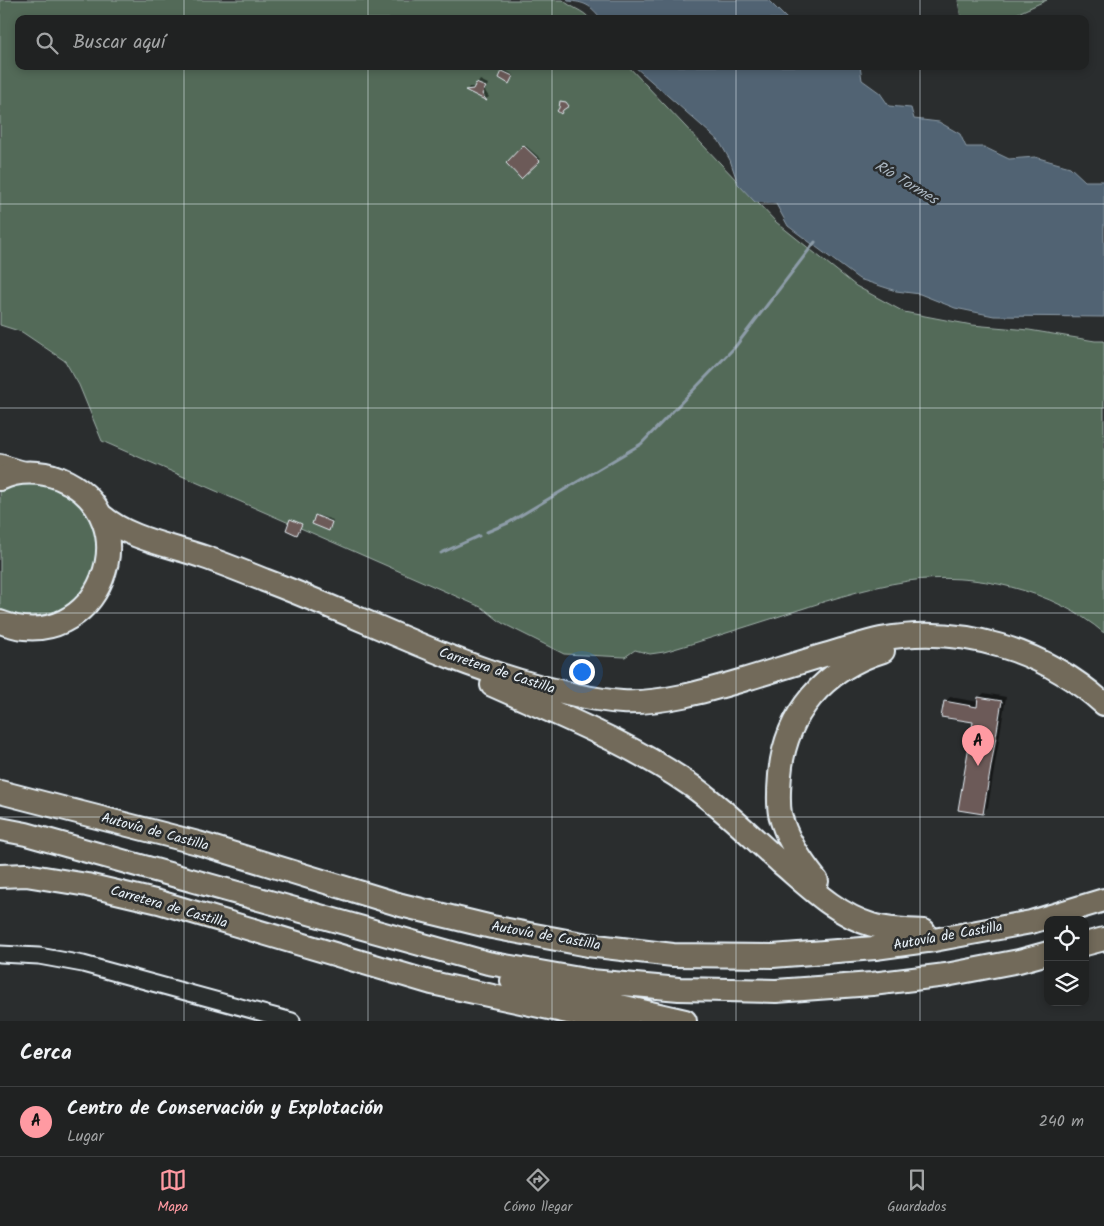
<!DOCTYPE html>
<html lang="es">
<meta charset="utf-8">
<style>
body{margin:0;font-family:Kalam,sans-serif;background:#282a2a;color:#f1f3f6}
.controls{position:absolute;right:15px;bottom:15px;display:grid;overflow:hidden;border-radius:10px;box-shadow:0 2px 8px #0003}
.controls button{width:45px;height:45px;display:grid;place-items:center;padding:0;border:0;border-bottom:1px solid #3d3f40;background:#202222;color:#f1f3f6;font:25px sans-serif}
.you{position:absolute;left:581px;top:671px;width:18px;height:18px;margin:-12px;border:4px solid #fff;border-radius:50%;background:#1a73e8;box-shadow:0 0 0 8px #1a73e833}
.badge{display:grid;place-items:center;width:32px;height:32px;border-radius:50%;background:#ff9aa2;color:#111;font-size:16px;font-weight:700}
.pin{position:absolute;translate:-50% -41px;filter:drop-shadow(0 1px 2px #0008)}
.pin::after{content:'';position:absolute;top:26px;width:18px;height:15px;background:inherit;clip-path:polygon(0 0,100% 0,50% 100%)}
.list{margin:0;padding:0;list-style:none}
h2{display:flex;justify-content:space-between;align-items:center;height:65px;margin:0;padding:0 20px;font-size:21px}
h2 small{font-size:16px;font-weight:400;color:#a2a4a5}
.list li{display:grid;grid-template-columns:32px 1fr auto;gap:15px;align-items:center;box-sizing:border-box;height:70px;padding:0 20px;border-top:1px solid #3d3f40}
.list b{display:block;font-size:19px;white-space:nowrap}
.list p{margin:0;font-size:16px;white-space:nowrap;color:#a2a4a5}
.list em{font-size:16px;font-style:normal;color:#a2a4a5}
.icon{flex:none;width:28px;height:28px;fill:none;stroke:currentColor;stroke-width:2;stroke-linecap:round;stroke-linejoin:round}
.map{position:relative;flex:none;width:1104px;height:1021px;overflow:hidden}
.search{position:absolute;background:#202222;box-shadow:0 2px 8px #0003;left:15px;right:15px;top:15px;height:55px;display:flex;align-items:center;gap:12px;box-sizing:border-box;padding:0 18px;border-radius:10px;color:#a2a4a5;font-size:19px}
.sheet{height:135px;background:#202222}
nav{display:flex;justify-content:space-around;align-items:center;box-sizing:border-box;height:70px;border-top:1px solid #3d3f40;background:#202222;font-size:14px;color:#a2a4a5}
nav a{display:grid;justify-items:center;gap:2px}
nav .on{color:#ff9aa2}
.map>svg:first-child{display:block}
</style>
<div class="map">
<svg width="1104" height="1021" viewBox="0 0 1104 1021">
<rect width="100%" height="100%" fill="#2a2d2e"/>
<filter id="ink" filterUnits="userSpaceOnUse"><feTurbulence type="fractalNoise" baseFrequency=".02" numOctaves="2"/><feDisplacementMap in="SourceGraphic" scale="10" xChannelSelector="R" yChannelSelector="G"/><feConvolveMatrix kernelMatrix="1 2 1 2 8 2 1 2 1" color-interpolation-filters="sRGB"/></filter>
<g filter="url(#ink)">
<!-- green -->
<path fill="#536b58" stroke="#9eaea8" d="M0,0h563c8,8 20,10 27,19h-571v47h609l148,156 80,64 48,26 68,13 57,5 66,11h9v292c-50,-43 -131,-62 -196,-52 -45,7 -88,22 -131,36 -38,12 -75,24 -113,35l-14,2 -15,-4 -10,7 -61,-3 -62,-31 -19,-15 -381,-167 -23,-56 -14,-24 -43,-29 -22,-7z
M958,0h89l-42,19h-44z
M36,480l41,18 19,27 2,44 -25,36 -30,14 -43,-5v-128z"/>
<!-- water -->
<path fill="#516373" stroke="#8d9ca8" d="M567,0h201l19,19h-186c-10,-14 -17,-17 -33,-18z
M634,66h226l2,14 18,13 9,13 22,2 3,11 25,3 21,12 6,13h18l25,12 26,-2 35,10 15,14h19v136l-110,-1 -39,-8 -35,-14 -24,-3 -37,-12 -71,-53 -12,-22 -21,-2 -17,-18 -8,-24 -11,-19z"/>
<!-- shadow -->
<path fill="#0007" d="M505,70l9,5 -5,8 -9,-5z
M480,80l8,4 -3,7 4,6 -3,2 -19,-9 2,-3h6z
M525,145l16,14 -20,18 -13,-14z
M317,515l16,5 -4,10 -13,-14z
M984,693l22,4 -18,110 -5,5 -9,-91 -29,-19 5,-5 29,5v-4z"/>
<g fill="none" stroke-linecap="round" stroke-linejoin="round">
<!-- stream -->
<path stroke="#8d9ca8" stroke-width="3" d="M487,532l21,-9 133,-79 94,-97 80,-105
M441,553l38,-17"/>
</g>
<!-- building -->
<path fill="#6c5a58" stroke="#e8f1f8" d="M502,71l11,5 -4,8 -10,-6z
M476,83l10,4 -4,7 5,7 -22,-11 8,-1z
M560,101l6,1 3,4 -6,4 -2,4 -4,-3 2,-3z
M523,145l17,16 -19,18 -15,-16z
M315,515l17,7 -3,9 -17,-7z
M290,519l12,5 -5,11 -11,-5z
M978,697l24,4 -19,113 -25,-4 15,-88 -32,-5 3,-16 33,6z"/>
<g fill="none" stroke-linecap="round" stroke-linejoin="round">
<defs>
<path id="minor" d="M0,954l39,2 44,8 209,57"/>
<path id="major" d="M0,464l27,8"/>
<path id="highway" d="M0,479c18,-9 41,-8 59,-1 95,39 39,182 -59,144
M101,515c28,24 68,30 103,42 20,7 40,15 60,23 92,34 179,81 274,106 28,7 56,14 84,16 39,2 84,-11 121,-22 30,-9 61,-19 92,-28 15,-4 31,-10 46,-13 80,-15 163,11 223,65
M492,685c69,31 138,58 200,101 32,23 60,51 89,77 27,23 56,52 91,62 17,5 34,5 52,6
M0,792l198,51 203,62 91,22 96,18 85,10 100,1 102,-8 59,-8 97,-18 73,-22
M0,829l26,5 462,129 103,18 88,8 97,2 96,-7 74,-9 73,-14 29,-8
M0,876l26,-1 61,10 72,17 273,81 145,31 50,7
M817,881c-16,-20 -31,-42 -37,-67 -2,-12 -1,-27 0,-39 5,-61 44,-106 103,-124
M1085,944l19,-5
M512,981l173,40"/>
</defs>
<!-- minor casing -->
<use href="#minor" stroke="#e8f1f8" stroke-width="19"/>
<!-- major casing -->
<use href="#major" stroke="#e8f1f8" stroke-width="22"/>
<!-- highway casing -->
<use href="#highway" stroke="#e8f1f8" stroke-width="26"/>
<!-- minor -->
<use href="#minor" stroke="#2a2d2e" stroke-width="15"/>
<!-- major -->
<use href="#major" stroke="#726b5a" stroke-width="19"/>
<!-- highway -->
<use href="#highway" stroke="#726b5a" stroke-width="22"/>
</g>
</g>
<!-- grid -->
<path fill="none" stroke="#e8f1f8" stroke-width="1" stroke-opacity="0.55" d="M184,0v19M368,0v19M552,0v19M736,0v19M920,0v19M184,66v955M368,66v955M552,66v955M736,66v955M920,66v955M0,204h1104M0,408h1104M0,613h1104M0,817h1104"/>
<g text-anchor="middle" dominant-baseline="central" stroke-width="5" stroke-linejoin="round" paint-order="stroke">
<!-- street labels -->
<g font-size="14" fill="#e8f1f8" stroke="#2a2d2e">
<text transform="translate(497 671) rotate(18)">Carretera de Castilla</text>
<text transform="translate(155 832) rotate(15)">Autovía de Castilla</text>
<text transform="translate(169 907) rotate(16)">Carretera de Castilla</text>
<text transform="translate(546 936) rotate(10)">Autovía de Castilla</text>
<text transform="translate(948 936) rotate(-10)">Autovía de Castilla</text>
</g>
<!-- water labels -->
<g font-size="15" font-style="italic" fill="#acb8c3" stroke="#2a2d2e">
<text transform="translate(906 183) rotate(31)">Río Tormes</text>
</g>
</g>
</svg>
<div class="controls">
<button><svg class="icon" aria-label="locate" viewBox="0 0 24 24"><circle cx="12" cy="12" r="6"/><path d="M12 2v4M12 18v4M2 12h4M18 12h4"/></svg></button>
<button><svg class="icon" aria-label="layers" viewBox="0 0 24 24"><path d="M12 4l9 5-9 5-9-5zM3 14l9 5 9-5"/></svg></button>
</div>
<div class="you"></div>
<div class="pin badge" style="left:978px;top:766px">A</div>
<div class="search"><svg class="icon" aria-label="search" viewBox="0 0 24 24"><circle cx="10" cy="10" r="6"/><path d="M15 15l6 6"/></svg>Buscar aquí</div>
</div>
<section class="sheet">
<h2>Cerca<small></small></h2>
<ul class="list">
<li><span class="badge">A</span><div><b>Centro de Conservación y Explotación</b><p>Lugar</p></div><em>240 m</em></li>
</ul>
</section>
<nav>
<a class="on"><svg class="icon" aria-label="map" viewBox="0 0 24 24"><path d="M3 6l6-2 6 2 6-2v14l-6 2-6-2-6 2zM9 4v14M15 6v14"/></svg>Mapa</a>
<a><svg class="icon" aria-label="directions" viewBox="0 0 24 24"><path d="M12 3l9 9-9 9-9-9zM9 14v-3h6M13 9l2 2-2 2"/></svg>Cómo llegar</a>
<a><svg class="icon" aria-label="saved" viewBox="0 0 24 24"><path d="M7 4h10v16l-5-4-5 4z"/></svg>Guardados</a>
</nav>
